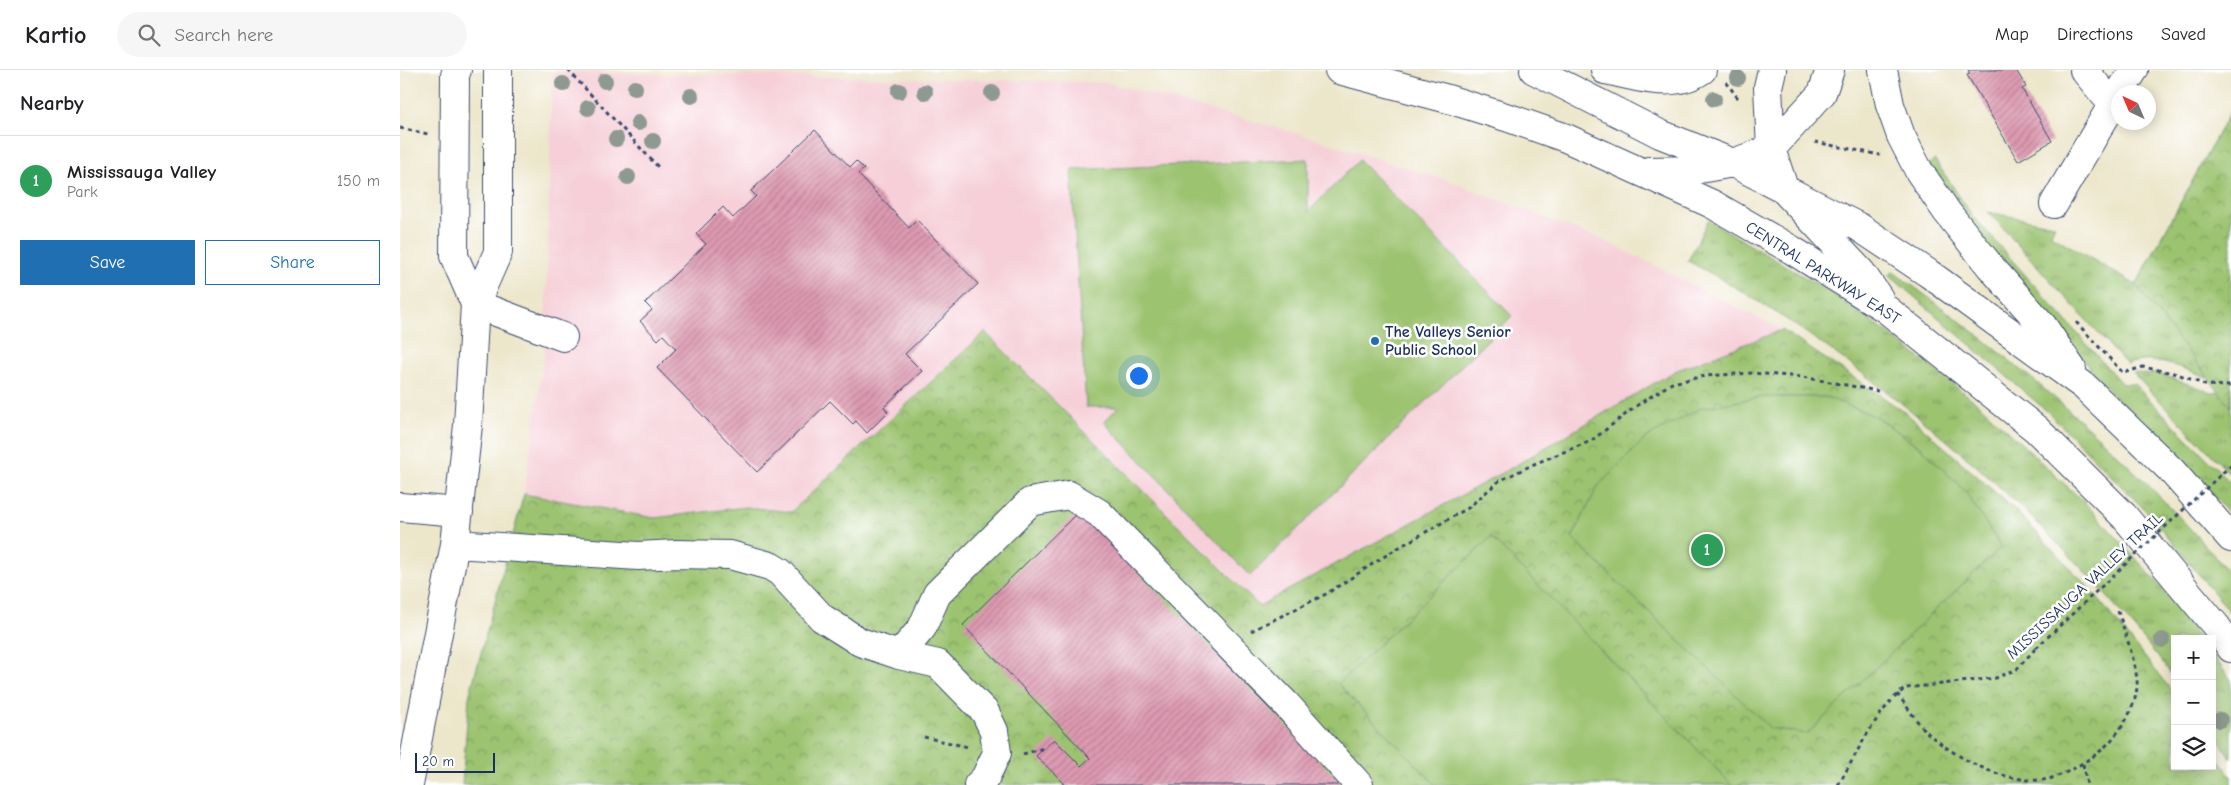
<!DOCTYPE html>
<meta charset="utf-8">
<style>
body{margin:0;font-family:"Comic Neue",sans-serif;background:#f6f6f6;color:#202124}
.controls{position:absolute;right:15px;bottom:15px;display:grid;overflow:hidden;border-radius:0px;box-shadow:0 2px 12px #0003}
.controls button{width:45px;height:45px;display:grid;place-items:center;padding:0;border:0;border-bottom:1px solid #e0e0e0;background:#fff;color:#202124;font:25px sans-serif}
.compass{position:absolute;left:1711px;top:15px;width:45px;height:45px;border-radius:50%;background:#fff;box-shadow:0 2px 12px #0003;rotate:316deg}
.scale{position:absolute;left:15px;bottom:12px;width:80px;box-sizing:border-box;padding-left:5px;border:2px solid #1b2f5e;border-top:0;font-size:14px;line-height:18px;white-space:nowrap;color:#1b2f5e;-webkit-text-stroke:4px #fff;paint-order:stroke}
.you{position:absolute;left:738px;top:305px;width:18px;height:18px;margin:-12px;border:4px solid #fff;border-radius:50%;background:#1a73e8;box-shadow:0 0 0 8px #1a73e833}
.badge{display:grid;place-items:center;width:32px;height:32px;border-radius:50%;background:#1f6fb2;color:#fff;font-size:16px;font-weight:700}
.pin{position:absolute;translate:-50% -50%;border:2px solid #fff;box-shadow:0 1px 5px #0006}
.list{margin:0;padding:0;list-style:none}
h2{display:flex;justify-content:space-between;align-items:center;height:65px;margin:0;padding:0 20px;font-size:21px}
h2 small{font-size:16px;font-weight:400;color:#757577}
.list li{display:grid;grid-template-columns:32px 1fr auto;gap:15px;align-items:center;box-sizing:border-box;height:90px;padding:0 20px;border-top:1px solid #e0e0e0}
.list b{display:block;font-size:19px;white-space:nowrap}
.list p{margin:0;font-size:16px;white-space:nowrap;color:#757577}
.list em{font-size:16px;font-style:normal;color:#757577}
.actions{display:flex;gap:10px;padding:15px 20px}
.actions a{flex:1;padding:11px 0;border:1px solid #1f6fb2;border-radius:0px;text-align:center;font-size:18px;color:#1f6fb2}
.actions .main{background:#1f6fb2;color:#fff}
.icon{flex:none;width:28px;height:28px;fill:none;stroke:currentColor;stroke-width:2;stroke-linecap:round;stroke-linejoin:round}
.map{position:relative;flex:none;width:1831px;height:715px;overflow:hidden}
header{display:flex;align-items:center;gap:30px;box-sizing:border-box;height:70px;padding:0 25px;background:#fff;border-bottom:1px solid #e0e0e0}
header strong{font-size:24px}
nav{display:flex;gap:28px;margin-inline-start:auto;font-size:18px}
.search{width:350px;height:45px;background:#f6f6f6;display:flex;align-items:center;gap:12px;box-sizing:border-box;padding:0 18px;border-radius:28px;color:#757577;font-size:19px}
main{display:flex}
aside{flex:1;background:#fff}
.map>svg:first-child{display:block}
</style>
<header>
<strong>Kartio</strong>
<div class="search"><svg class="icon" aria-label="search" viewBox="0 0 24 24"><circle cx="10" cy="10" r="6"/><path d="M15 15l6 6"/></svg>Search here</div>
<nav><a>Map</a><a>Directions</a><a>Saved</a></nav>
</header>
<main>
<aside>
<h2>Nearby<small></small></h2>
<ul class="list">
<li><span class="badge" style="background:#2e9e5b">1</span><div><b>Mississauga Valley</b><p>Park</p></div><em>150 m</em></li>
</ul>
<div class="actions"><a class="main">Save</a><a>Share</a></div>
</aside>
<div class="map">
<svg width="1831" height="715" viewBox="0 0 1831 715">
<defs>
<pattern id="grass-tufts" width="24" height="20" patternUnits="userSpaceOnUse" patternTransform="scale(1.25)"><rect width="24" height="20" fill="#9bc370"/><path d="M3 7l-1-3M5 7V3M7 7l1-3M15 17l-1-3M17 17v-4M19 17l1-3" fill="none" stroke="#7e9f5f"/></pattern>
<pattern id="park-crowns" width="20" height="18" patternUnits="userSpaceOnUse" patternTransform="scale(1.25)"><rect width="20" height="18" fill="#9bc370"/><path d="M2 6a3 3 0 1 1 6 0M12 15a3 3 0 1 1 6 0" fill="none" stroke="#7e9f5f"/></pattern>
<pattern id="building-hatch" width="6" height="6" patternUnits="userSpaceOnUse" patternTransform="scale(1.25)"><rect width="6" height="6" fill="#de9ab1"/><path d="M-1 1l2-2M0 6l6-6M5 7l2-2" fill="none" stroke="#b37e93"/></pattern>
</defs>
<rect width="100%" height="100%" fill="#fff"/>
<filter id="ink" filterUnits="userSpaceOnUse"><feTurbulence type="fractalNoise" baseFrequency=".02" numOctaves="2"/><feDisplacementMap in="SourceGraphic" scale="10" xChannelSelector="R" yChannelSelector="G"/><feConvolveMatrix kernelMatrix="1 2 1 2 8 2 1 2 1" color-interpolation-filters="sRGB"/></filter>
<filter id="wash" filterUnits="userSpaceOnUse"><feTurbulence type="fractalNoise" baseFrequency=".0096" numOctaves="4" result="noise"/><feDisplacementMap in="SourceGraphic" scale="20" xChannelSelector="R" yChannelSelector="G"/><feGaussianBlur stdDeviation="1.12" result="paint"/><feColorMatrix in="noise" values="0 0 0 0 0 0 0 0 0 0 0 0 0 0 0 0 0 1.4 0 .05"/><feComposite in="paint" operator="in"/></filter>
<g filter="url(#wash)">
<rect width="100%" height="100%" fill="#ece6ca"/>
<!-- built -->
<path fill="#f6cfd8" d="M152,2l554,10 190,51 156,49 151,58 179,90 -107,41 -169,100 -247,135 -274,-274 -194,180 -45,-5 -91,11 -131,-24 21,-145z"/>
<!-- grass -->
<path fill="url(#grass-tufts)" stroke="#5b7967" d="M1831,40l-16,270c-24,-8 -64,-28 -88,-15l-139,-153 67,13 -4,10 85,50z
M1535,90l37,55 150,169h12l97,99v33l-56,-64 -61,-56 -144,-168 -42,-63z
M1308,150l120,71 61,43 92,72 105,98 73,80 41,55h-25v40c-85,-112 -186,-209 -297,-294 -60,-46 -123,-89 -190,-124z
M1492,201c125,89 240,187 339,304v38l-84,-101 -98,-99 -160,-138z
M1733,303l26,1 52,18h20v83z
M1812,585l19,25v79l-19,-30z"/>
<!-- park -->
<path fill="url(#park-crowns)" stroke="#5b7967" d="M1831,40v297l-95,-122z
M1382,260l123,82 111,99 75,79 84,105v71h37v-17l19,27v9h-1769l7,-88 55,-203 130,24 92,-11 45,5 194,-180 274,274 247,-135 169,-100z"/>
<!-- pitch -->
<path fill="#9bc370" stroke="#5b7967" d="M908,89v53l51,-52 153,156 -262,260 -146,-154 14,-15h-32l-15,-237z
M1362,327h64l51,20 44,31 44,43 36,56 -194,187 -37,-6 -198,-190 26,-52 48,-48 55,-30z
M1091,467l241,248h-296l-98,-101z"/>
<g id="blocks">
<!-- building -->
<path fill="url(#building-hatch)" d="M1568,0h48l10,17 -4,2 30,52 -34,20 -51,-86 3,-1z
M415,60l35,37 6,-6 8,8 -6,5 51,54 8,-8 61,64 -73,70 17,17 -38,36 4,5 -21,21 -11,-12 -3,3 -23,-23 -73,71 -100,-104 19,-19 -13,-14 -5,5 -18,-19 12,-11 -7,-7 61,-59 -10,-10 27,-27 10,11 23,-22 -5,-5z
M679,441l262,272 -2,2h-278l3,-2 -28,-27 18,-17 27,27 9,-8 -127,-133z"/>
</g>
</g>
<g filter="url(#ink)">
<use href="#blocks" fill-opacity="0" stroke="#3a4a6e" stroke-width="1"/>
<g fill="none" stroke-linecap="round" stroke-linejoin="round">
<defs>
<path id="minor" d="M57,0l-2,5 -1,181 21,48
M939,0l109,29 64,20 54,19 146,66 80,46 94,59 150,120 88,87 92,110 15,22
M1134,0l126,64 73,29 126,64 69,46 156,113 87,84 60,68
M1205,0c31,6 68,20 97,0
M1372,0l-4,17 3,62 14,42 76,81 18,26
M1483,0l7,35 11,31 18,35 28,41 43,54 53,60 29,43
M1684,0l29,35
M1720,22l14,-22
M1249,101l45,-1 39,-7 38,-14 51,-56 8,-23
M1654,134l64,-109
M75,234l88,33
M0,437l59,5
M55,474l183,12 38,-2 54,1 40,11 10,6 42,46 38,24 39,13 39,9 47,48 9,19 3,22 -12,25 -7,7
M499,585l23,-27 15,-34 93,-92 39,-7 30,18 186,190 74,82
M9,715l46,-241 13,-119 7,-121 23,-52v-182"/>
</defs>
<!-- minor casing -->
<use href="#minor" stroke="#3a4a6e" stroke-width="30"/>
<!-- path -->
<path stroke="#3a4a6e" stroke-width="3" stroke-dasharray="4 4" stroke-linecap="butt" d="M168,0l91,98
M1326,12l14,19
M0,58l28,6
M1415,72l65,13
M1676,252l47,51 20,-6 35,7 27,11 26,1
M851,561l75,-37 70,-45 72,-41 31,-27 35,-17 57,-23 48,-37 33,-21 33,-7 47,-3 51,4 75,14
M1497,624c11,13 21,31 34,42 29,24 71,46 110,44 16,0 45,-18 58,-28 18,-15 35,-39 38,-64 2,-18 -13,-58 -19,-77
M524,667l44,10
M623,684l21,-6
M1683,694l4,21
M1438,715c19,-31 39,-77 68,-97l90,-10 21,-9 19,-21"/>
<!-- minor -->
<use href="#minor" stroke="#fff" stroke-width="28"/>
<!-- path-bridge -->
<path stroke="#3a4a6e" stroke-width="3" stroke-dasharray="4 4" stroke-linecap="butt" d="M1636,578l195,-183"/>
</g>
<!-- trees -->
<g fill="#8e9a91">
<circle cx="1338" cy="8" r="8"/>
<circle cx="205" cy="11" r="8"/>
<circle cx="163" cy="14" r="8"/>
<circle cx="235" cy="18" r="8"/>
<circle cx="499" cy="21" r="8"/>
<circle cx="525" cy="22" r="8"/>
<circle cx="592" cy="23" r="8"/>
<circle cx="291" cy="26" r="8"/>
<circle cx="1314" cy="29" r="8"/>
<circle cx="188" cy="38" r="8"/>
<circle cx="238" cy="53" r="8"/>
<circle cx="216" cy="69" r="8"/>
<circle cx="253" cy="71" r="8"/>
<circle cx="228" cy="107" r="8"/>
<circle cx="1762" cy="570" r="8"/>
<circle cx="1820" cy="650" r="8"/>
</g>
</g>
<!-- markers -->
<circle fill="#1f6fb2" stroke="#fff" stroke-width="2" cx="975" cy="271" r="5"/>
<g text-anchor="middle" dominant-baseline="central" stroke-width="5" stroke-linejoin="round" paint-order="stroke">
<!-- street labels -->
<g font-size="16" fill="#1b2f5e" stroke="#fff">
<text transform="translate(1423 203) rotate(32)">CENTRAL PARKWAY EAST</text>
<text transform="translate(1685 516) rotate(-43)">MISSISSAUGA VALLEY TRAIL</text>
</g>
<!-- poi labels -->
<g font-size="16" font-weight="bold" fill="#1b2f5e" stroke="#fff" text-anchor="start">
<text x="985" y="262">The Valleys Senior<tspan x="985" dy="18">Public School</tspan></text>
</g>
</g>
</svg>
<div class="controls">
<button>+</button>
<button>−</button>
<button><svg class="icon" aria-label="layers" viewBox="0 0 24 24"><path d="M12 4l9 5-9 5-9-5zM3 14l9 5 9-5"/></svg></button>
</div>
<svg class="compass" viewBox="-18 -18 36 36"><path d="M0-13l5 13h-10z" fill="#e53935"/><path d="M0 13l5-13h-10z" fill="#757577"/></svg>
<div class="scale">20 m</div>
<div class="you"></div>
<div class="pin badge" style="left:1307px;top:480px;background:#2e9e5b">1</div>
</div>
</main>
